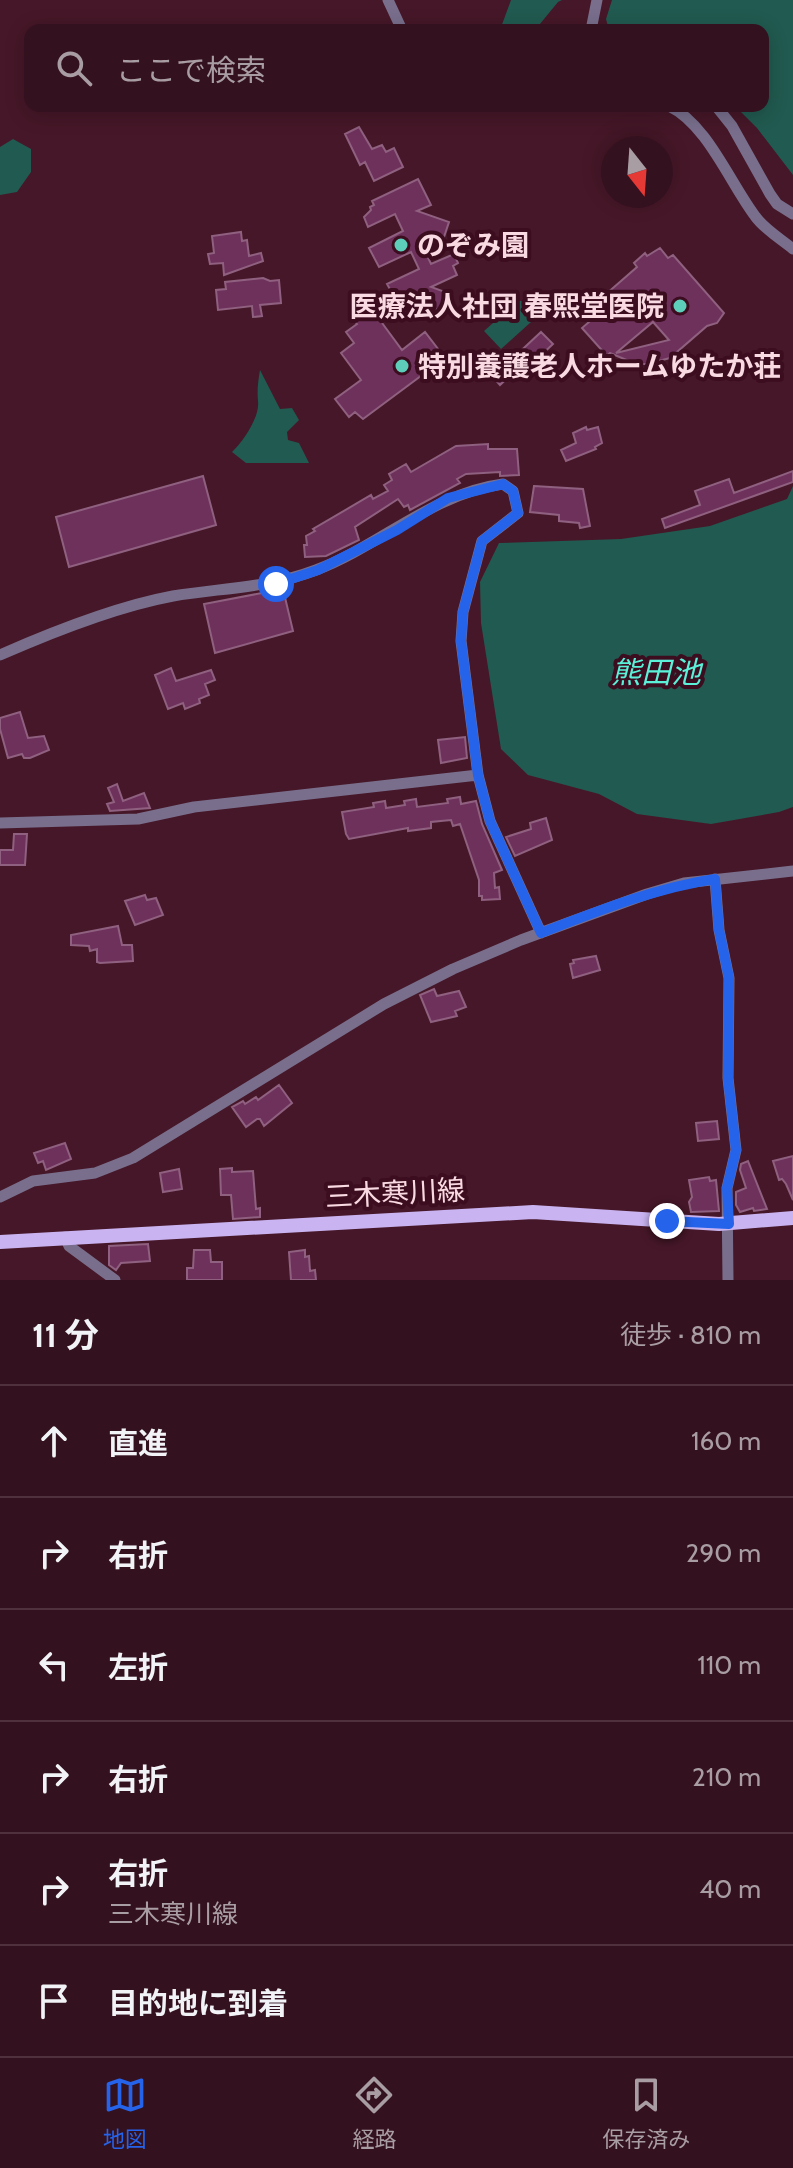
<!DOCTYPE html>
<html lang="ja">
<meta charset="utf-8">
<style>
body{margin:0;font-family:Cabin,"Noto Sans JP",sans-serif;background:#3c1a27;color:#f1f3f6}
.compass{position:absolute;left:601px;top:136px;width:72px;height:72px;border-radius:50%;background:#34111e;box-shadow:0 4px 20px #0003;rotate:163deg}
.stop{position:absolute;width:24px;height:24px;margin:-18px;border:6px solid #2563eb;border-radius:50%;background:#fff}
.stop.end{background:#2563eb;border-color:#fff;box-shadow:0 2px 8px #0008}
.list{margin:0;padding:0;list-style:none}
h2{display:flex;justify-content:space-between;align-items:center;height:104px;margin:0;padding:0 32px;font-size:34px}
h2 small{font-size:26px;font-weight:400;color:#a99da4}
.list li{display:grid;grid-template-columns:52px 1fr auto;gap:24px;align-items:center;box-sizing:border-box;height:112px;padding:0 32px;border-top:2px solid #4e313c}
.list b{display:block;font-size:30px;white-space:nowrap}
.list p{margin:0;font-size:26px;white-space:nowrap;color:#a99da4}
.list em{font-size:26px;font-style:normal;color:#a99da4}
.icon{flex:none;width:44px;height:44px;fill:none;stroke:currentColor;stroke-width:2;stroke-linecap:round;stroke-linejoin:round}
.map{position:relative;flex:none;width:793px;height:1280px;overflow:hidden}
.search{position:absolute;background:#34111e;box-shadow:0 4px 20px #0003;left:24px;right:24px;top:24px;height:88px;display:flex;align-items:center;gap:20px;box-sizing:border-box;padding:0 28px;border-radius:16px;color:#a99da4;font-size:30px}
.sheet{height:776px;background:#34111e}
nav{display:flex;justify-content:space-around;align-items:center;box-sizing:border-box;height:112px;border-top:2px solid #4e313c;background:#34111e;font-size:22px;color:#a99da4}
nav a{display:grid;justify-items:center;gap:4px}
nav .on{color:#2563eb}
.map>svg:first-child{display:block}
</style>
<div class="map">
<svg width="793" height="1280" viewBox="0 0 793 1280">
<rect width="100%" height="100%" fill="#461728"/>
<!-- water -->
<path fill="#215a50" d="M511,0h51l-4,2 -23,28h-35z
M612,0h181v175l-36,-47 -22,-22h28v-76h-154l-3,-11z
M13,139l18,10v23l-14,20 -17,3v-48z
M518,301h22l5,5 -4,7 -40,36 -17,-18z
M260,370l20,39 12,-1 7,12 -12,12 1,8 11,3 10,20h-63l-14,-11c11,-10 28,-35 26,-51 -1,-11 0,-19 2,-31z
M793,486v321l-14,5 -68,12 -74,-10 -38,-20 -71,-19 -27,-26 -20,-126 -1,-41 19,-39 122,-4 89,-13 77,-27z"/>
<!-- building -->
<path fill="#6e315c" stroke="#8f607f" stroke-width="2" fill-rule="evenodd" d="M359,127l13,22 10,-4 4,7 8,-4 9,19 -29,14 -9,-19 -5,3 -15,-31z
M418,179l13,26 -14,6 32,11 -6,18 -5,-2 -15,9 8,17 23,-10 4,9 -5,3 4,9 -26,12 17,6 -6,18 -19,-7 -17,14 -19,-34 32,-15 -8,-17 -32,15 -10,-19 34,-17 -8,-17 -27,13 -4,-10 7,-7 -1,-3 4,-2 -2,-4z
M241,232l1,9 5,-1 2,16 12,-3 2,8 -39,14 -1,-12 -13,1 -2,-10 6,-1 -2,-17z
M660,248l8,10 5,-3 51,58 -7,10 -10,3 -37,32 -23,6h-11l-26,-11 -3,3 -25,-28 7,-6 -7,-7 55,-48 -3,-4 11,-10 2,3zM653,322l16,18 -53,13z
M263,278l7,3 9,-1 2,23 -21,2 2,11 -9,1 -1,-11 -34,4 -2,-20 10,-1 -1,-7z
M361,307l7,9 6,-4 28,38 23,-18 20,26 -82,61 -8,-7 -6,5 -14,-18 26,-19 -20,-27 13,-10 -8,-11 11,-8 -7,-9z
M541,332l12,12 -35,33 -4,-5 -14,13 -7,-8z
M586,427l1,3 11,-3 4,16 -7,4 1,2 -30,12 -5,-11 15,-7 -3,-10z
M488,444v5h29l2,26 -19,1v-4l-34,2 -9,5 3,4 -50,27 -2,-5 -4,2 -6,-8 -43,28 4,13 -33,16 -21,1 -1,-12h3l-1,-9 9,-5 -2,-2 58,-34 2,4 15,-8 -4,-6 8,-5 -3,-6 17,-10 5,8 45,-26z
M793,471v11l-128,46 -3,-9 38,-14 -5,-14 34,-12 5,14z
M203,476l13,49 -147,42 -13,-50z
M534,486l49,3 7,37 -10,2 -1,-5 -20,-2v-6l-29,-3z
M283,589l10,42 -78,22 -11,-49z
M171,668l5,13 35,-11 4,10 -10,4 4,11 -10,4 1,4 -15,6 -2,-6 -15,6 -13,-34z
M20,712l8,26 16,-2 5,14 -19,8h-6l-2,-4 -14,4 -8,-29v-11z
M465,737l2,21 -26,5 -3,-23z
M117,784l6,17 21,-8 6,15 -40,3 -3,-7 7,-2 -6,-14z
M460,797l1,7 15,-3 6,23 20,46 -8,3 1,15 4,-1 1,12 -18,1v-4h-3v-16l-19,-56 -7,2 -2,-6 -20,2v6l-23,3v-3l-59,11 -3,-5 -4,-22 32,-5 -1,-4 12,-2 1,7 19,-3 -1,-4 12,-2 1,8 31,-4 -1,-4z
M546,818l6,22 -37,16 -9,-19 25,-8 -1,-6z
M14,834h13l-2,31h-25v-15h13z
M145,895l2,5 9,-2 7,17 -28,10 -10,-24z
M118,926l4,19h10l1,16 -33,2 -3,-1v-13l-7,2 -1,-5 -18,-1v-10z
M596,956l4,14 -27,8 -3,-14 4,-1 -1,-3z
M434,989l3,7 22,-5 7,16 -11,4 2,5 -26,6 -11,-27z
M279,1085l13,18 -28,23 -4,-7h-3l-11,8 -14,-20 11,-6 2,3 11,-7 2,3z
M717,1121l2,18 -21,2 -2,-18z
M65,1143l6,16 -25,11 -3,-9 -5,2 -4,-10z
M793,1156v44l-7,-16 -4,-5 -3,1 -6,-19z
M748,1161l19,48 -13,2 -1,-3 -13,4 -4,-7v-13l10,-4 -6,-18 1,-6z
M232,1168v4l21,-1 3,38 4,-1v9l-27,2 -2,-24h-10l-1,-26z
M179,1169l3,20 -19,3 -3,-19z
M709,1177l1,4 6,-1 3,31 -28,1 -2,-10 3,-5 -3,-17z
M148,1244l2,17 -29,2 -5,7 -7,-5v-19z
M194,1250h16l1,12h11v18h-35v-12h6z
M305,1250v7l4,-1 1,15 5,-1 1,10h-25l-2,-28z"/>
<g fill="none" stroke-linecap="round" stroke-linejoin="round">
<!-- minor -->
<path stroke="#796f8d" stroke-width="11" d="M388,0l14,30
M591,30l6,-30
M669,106c38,18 61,77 86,110 9,13 26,23 38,33
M716,106l16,20 38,68 7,10 16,10
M0,655c50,-22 119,-49 173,-59 48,-8 96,-8 143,-26 64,-24 117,-77 187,-86l10,7 5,22 -36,28 -19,71 -2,29 17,134 12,46 51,112
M0,823l138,-4 56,-12 284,-32
M715,879l4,51 10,48 -1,100 8,72 -9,38 1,92
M0,1197l33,-16 62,-8 38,-15 251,-154 69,-35 68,-29 126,-46 37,-11 109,-12
M65,1237l4,9 46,34"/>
<!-- major -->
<path stroke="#c9b4f1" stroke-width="14" d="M0,1242l533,-30 186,12 74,-6"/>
</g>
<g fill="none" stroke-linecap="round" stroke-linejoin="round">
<!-- route -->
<path stroke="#2563eb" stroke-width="10" d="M276,584l42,-14 79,-40 51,-32 55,-14 10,7 5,22 -36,28 -19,71 -2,29 17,134 12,46 51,112c57,-22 114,-45 174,-54l4,51 10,48 -1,100 8,72 -9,38 2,36 -62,-3"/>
</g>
<!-- markers -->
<g fill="#5cceba" stroke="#3b0d1f" stroke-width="3">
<circle cx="401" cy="245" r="8"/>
<circle cx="680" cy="306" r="8"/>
<circle cx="402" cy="366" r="8"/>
</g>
<g text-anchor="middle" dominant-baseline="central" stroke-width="8" stroke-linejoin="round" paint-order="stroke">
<!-- poi labels -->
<g font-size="28" font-weight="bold" fill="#fadae2" stroke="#3b0d1f" text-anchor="start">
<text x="417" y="245">のぞみ園</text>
<text x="664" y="306" text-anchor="end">医療法人社団 春熙堂医院</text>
<text x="418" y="366">特別養護老人ホームゆたか荘</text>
</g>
<!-- street labels -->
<g font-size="28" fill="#fadae2" stroke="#3b0d1f">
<text transform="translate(395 1193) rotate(-3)">三木寒川線</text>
</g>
<!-- water labels -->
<g font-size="30" font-style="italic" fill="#5af1d8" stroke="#3b0d1f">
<text x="656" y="672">熊田池</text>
</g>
</g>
</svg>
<svg class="compass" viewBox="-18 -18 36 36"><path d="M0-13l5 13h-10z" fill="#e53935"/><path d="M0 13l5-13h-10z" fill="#a99da4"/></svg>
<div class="stop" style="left:276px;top:584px"></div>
<div class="stop end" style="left:667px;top:1221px"></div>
<div class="search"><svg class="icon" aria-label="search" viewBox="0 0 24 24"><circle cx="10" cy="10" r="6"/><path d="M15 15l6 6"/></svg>ここで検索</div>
</div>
<section class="sheet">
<h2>11 分<small>徒歩 · 810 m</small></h2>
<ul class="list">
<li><svg class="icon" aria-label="ahead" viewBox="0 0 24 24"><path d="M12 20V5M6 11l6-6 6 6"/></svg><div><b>直進</b></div><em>160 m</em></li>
<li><svg class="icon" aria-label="right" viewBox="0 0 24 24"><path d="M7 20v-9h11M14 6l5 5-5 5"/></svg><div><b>右折</b></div><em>290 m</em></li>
<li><svg class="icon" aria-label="left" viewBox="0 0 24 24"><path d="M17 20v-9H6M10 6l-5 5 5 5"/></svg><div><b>左折</b></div><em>110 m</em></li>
<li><svg class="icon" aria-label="right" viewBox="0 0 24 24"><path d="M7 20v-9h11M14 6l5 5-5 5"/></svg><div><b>右折</b></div><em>210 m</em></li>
<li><svg class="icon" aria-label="right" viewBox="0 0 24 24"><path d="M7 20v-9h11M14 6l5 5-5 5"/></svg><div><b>右折</b><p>三木寒川線</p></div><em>40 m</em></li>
<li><svg class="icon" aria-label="arrive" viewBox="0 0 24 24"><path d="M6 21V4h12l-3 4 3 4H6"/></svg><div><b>目的地に到着</b></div></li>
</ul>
</section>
<nav>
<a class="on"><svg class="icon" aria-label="map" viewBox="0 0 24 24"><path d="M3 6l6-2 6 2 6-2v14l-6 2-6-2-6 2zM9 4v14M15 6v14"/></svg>地図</a>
<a><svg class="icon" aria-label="directions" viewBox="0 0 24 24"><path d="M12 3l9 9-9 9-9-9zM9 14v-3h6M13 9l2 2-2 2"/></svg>経路</a>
<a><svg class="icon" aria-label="saved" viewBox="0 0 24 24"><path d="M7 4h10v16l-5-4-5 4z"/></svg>保存済み</a>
</nav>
